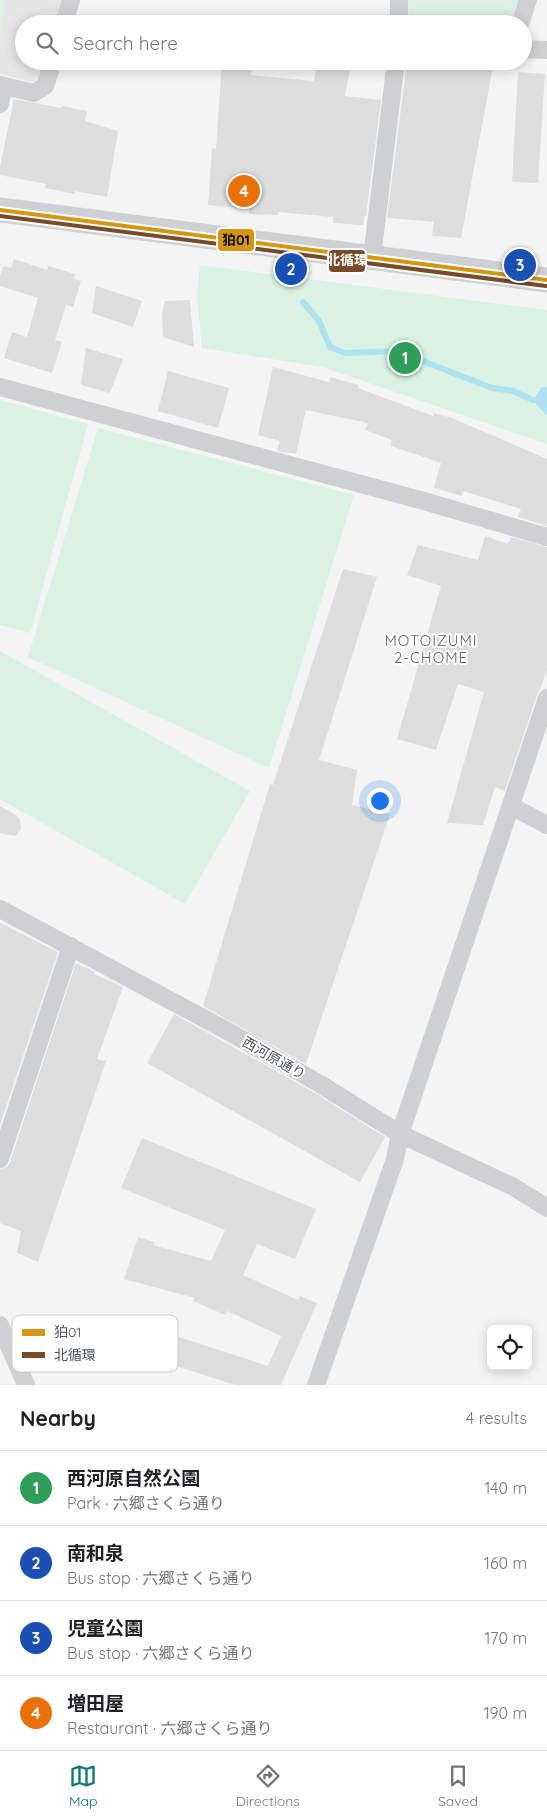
<!DOCTYPE html>
<meta charset="utf-8">
<style>
body{margin:0;font-family:Quicksand,"Noto Sans JP",sans-serif;background:#f6f6f6;color:#202124}
.controls{position:absolute;right:15px;bottom:15px;display:grid;overflow:hidden;border-radius:8px;box-shadow:0 2px 12px #0003}
.controls button{width:45px;height:45px;display:grid;place-items:center;padding:0;border:0;border-bottom:1px solid #e0e0e0;background:#fff;color:#202124;font:25px sans-serif}
.you{position:absolute;left:379px;top:800px;width:18px;height:18px;margin:-12px;border:4px solid #fff;border-radius:50%;background:#1a73e8;box-shadow:0 0 0 8px #1a73e833}
.badge{display:grid;place-items:center;width:32px;height:32px;border-radius:50%;background:#0f766e;color:#fff;font-size:16px;font-weight:700}
.pin{position:absolute;translate:-50% -50%;border:2px solid #fff;box-shadow:0 1px 5px #0006}
.list{margin:0;padding:0;list-style:none}
h2{display:flex;justify-content:space-between;align-items:center;height:65px;margin:0;padding:0 20px;font-size:21px}
h2 small{font-size:16px;font-weight:400;color:#757577}
.list li{display:grid;grid-template-columns:32px 1fr auto;gap:15px;align-items:center;box-sizing:border-box;height:75px;padding:0 20px;border-top:1px solid #e0e0e0}
.list b{display:block;font-size:19px;white-space:nowrap}
.list p{margin:0;font-size:16px;white-space:nowrap;color:#757577}
.list em{font-size:16px;font-style:normal;color:#757577}
.icon{flex:none;width:28px;height:28px;fill:none;stroke:currentColor;stroke-width:2;stroke-linecap:round;stroke-linejoin:round}
.map{position:relative;flex:none;width:547px;height:1385px;overflow:hidden}
.search{position:absolute;background:#fff;box-shadow:0 2px 12px #0003;left:15px;right:15px;top:15px;height:55px;display:flex;align-items:center;gap:12px;box-sizing:border-box;padding:0 18px;border-radius:28px;color:#757577;font-size:19px}
.sheet{height:365px;background:#fff}
nav{display:flex;justify-content:space-around;align-items:center;box-sizing:border-box;height:70px;border-top:1px solid #e0e0e0;background:#fff;font-size:14px;color:#757577}
nav a{display:grid;justify-items:center;gap:2px}
nav .on{color:#0f766e}
.map>svg:first-child{display:block}
</style>
<div class="map">
<svg width="547" height="1385" viewBox="0 0 547 1385">
<rect width="100%" height="100%" fill="#f4f4f4"/>
<!-- education -->
<path fill="#e6e5e6" d="M0,0h63l-7,24h-32v37h21l-4,14 -8,7 -33,-8z"/>
<!-- green -->
<path fill="#d9f2e3" d="M0,0h5l-5,36z
M408,0h110l-8,24h-101z
M200,265l347,45v134l-225,-77 -120,-19 -5,-51z
M0,400l88,24 -58,209 -30,-8z
M98,428l256,67 -85,273 -241,-111z
M0,651l250,140 -65,113 -185,-105z"/>
<!-- water -->
<path fill="#aee2f0" d="M542,387h5v29l-14,-16z"/>
<g fill="none" stroke-linecap="round" stroke-linejoin="round">
<!-- stream -->
<path stroke="#aee2f0" stroke-width="6" d="M303,302l16,19 11,26 15,6 52,-2 95,37 21,3 20,9"/>
</g>
<!-- building -->
<path fill="#ddddde" d="M222,61h30l-1,14 63,6 3,-20h15l19,4 -6,31 36,4 -15,116h-2l-1,9 -30,-2v-6l-55,-5v3l-29,-1v-5l-41,-4 4,-57 4,1z
M407,61h87l-33,177 -29,-2 2,-14 -47,-4z
M518,72l27,2 -7,109 -26,-1z
M14,99l47,9 1,-2 25,5 -2,10 33,10 -11,66 -32,-6v3l-30,-6 1,-4 -46,-9v-8z
M14,259l33,11 1,-4 27,8 -1,5 7,2 -8,26 -7,-2 -11,35 7,2 -10,31 -48,-15 8,-26 15,5 11,-39 -38,-12v-10l3,-10 8,2z
M96,286l46,15 -9,26 -41,-14z
M190,300l4,47 -31,-10 -1,-22 3,-14z
M86,348l37,11 -13,34 -29,-8z
M273,367l56,15 1,-5 28,8v3l75,28 1,-3 18,5 95,41v67l-29,-9 3,-8 -58,-18 -1,5 -28,-8 7,-25 -50,-17 1,-6 -27,-10 3,-7 -62,-13 -10,44 -19,-3 3,-10 -22,-6z
M168,371l61,17 -11,40 -60,-17z
M485,536l23,8 3,-7 36,10v123l-7,20 -3,5 -32,96 -10,-4 -12,38 -36,-2 37,-131 -26,-8 -22,66 -39,-11 44,-153 -34,-11 11,-30 60,15z
M343,569l34,8 -58,183 38,10 -5,35 38,9 -84,250 -103,-58 67,-222 3,1z
M0,806l16,9 4,5 1,9 -6,7 -15,-3z
M0,923l58,29 -58,173z
M76,963l19,9 -1,2 29,13 -26,72 9,2 -68,201 -21,-9 4,-22 -21,-8v-54l7,-2 3,-5z
M174,1014l141,79 70,44 -25,45 -213,-119z
M142,1138l174,71 -21,50 -38,-15 -14,31 55,25 2,-4 17,7 -36,82h-46l-133,-43 9,-27 157,51 13,-30 -54,-25 -2,4 -32,-14 2,-3 -71,-19 14,-42 16,5 -1,3 58,16 14,-31 -104,-42z"/>
<g fill="none" stroke-linecap="round" stroke-linejoin="round">
<!-- minor -->
<path stroke="#ced0d2" stroke-width="18" d="M399,0v24
M64,24l7,-24
M520,24l8,-24
M523,49l24,1
M0,85l34,8 11,-7 8,-25
M0,104l3,-18
M372,257l24,-196
M0,387l424,114 123,36
M511,806l36,19
M0,909l231,124 89,51 80,50 112,52 35,22
M0,1159l71,-213
M0,1325l26,60
M316,1385l79,-226 5,-25 147,-436"/>
<!-- secondary -->
<path stroke="#ced0d4" stroke-width="25" d="M0,210l547,70"/>
<defs>
<path id="bus-1" d="M0,210l547,70"/>
<path id="bus-2" d="M0,216l546,70"/>
</defs>
<!-- bus-1 casing -->
<use href="#bus-1" stroke="#fff" stroke-width="8"/>
<!-- bus-2 casing -->
<use href="#bus-2" stroke="#fff" stroke-width="8"/>
<!-- bus-1 -->
<use href="#bus-1" stroke="#d49613" stroke-width="4"/>
<!-- bus-2 -->
<use href="#bus-2" stroke="#7a4b2a" stroke-width="4"/>
</g>
<g text-anchor="middle" dominant-baseline="central" stroke-width="4" stroke-linejoin="round" paint-order="stroke">
<!-- street labels -->
<g font-size="14" fill="#4a5661" stroke="#fff">
<text transform="translate(274 1058) rotate(30)">西河原通り</text>
</g>
<!-- neighbourhood labels -->
<g font-size="15" letter-spacing="1" fill="#5f6368" stroke="#fff">
<text x="431" y="640">MOTOIZUMI<tspan x="431" dy="17">2-CHOME</tspan></text>
</g>
</g>
<!-- legend -->
<rect x="12" y="1315" width="166" height="57" rx="8" fill="#fff" stroke="#c9ccd0" stroke-width="1"/>
<rect x="22" y="1329" width="23" height="7" fill="#d49613"/>
<rect x="22" y="1352" width="23" height="6" fill="#7a4b2a"/>
<g font-size="14" fill="#4a5661">
<text x="54" y="1337">狛01</text>
<text x="54" y="1360">北循環</text>
</g>
<g stroke="#fff" stroke-width="2">
<rect x="217" y="228" width="38" height="24" rx="5" fill="#d49613"/>
<rect x="328" y="249" width="38" height="24" rx="5" fill="#7a4b2a"/>
</g>
<g font-size="14" text-anchor="middle" font-weight="bold" fill="#fff">
<text x="347" y="265">北循環</text>
</g>
<g font-size="14" text-anchor="middle" font-weight="bold" fill="#111">
<text x="236" y="245">狛01</text>
</g>
</svg>
<div class="controls">
<button><svg class="icon" aria-label="locate" viewBox="0 0 24 24"><circle cx="12" cy="12" r="6"/><path d="M12 2v4M12 18v4M2 12h4M18 12h4"/></svg></button>
</div>
<div class="you"></div>
<div class="pin badge" style="left:405px;top:358px;background:#2e9e5b">1</div>
<div class="pin badge" style="left:291px;top:269px;background:#1a4fb4">2</div>
<div class="pin badge" style="left:520px;top:265px;background:#1a4fb4">3</div>
<div class="pin badge" style="left:244px;top:191px;background:#e8710a">4</div>
<div class="search"><svg class="icon" aria-label="search" viewBox="0 0 24 24"><circle cx="10" cy="10" r="6"/><path d="M15 15l6 6"/></svg>Search here</div>
</div>
<section class="sheet">
<h2>Nearby<small>4 results</small></h2>
<ul class="list">
<li><span class="badge" style="background:#2e9e5b">1</span><div><b>西河原自然公園</b><p>Park · 六郷さくら通り</p></div><em>140 m</em></li>
<li><span class="badge" style="background:#1a4fb4">2</span><div><b>南和泉</b><p>Bus stop · 六郷さくら通り</p></div><em>160 m</em></li>
<li><span class="badge" style="background:#1a4fb4">3</span><div><b>児童公園</b><p>Bus stop · 六郷さくら通り</p></div><em>170 m</em></li>
<li><span class="badge" style="background:#e8710a">4</span><div><b>増田屋</b><p>Restaurant · 六郷さくら通り</p></div><em>190 m</em></li>
</ul>
</section>
<nav>
<a class="on"><svg class="icon" aria-label="map" viewBox="0 0 24 24"><path d="M3 6l6-2 6 2 6-2v14l-6 2-6-2-6 2zM9 4v14M15 6v14"/></svg>Map</a>
<a><svg class="icon" aria-label="directions" viewBox="0 0 24 24"><path d="M12 3l9 9-9 9-9-9zM9 14v-3h6M13 9l2 2-2 2"/></svg>Directions</a>
<a><svg class="icon" aria-label="saved" viewBox="0 0 24 24"><path d="M7 4h10v16l-5-4-5 4z"/></svg>Saved</a>
</nav>
